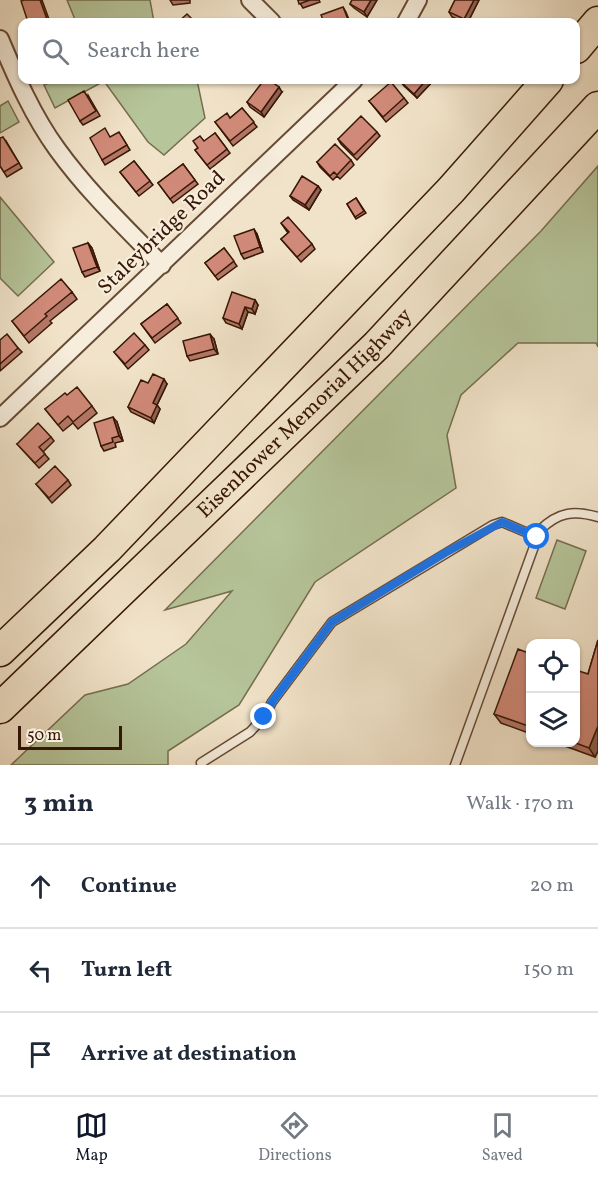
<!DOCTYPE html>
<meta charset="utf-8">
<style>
body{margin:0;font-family:Vollkorn,serif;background:#f6f6f7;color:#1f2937}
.controls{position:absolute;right:18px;bottom:18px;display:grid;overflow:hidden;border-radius:12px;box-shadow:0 2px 4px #0004}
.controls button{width:54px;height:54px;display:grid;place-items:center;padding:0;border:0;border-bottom:2px solid #e0e1e3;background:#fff;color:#1f2937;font:30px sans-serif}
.scale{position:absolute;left:18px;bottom:15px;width:104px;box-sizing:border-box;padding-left:6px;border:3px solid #371704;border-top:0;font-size:16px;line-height:21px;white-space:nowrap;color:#371704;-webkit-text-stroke:4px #f6eddc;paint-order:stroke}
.stop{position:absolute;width:18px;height:18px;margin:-14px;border:4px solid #1a73e8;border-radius:50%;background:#fff}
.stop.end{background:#1a73e8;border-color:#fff;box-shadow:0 2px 6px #0008}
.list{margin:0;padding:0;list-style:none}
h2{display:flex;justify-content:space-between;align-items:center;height:78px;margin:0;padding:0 24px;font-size:26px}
h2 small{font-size:20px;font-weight:400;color:#747a83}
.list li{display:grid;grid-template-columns:39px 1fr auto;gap:18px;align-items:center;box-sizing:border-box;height:84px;padding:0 24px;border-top:2px solid #e0e1e3}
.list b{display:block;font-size:22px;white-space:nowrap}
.list em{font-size:20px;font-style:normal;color:#747a83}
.icon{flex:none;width:33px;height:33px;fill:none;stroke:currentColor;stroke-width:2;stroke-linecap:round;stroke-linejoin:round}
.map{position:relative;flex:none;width:598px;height:765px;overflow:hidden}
.search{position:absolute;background:#fff;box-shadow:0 2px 4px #0004;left:18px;right:18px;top:18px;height:66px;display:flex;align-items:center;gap:15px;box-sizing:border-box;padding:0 21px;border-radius:12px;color:#747a83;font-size:22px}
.sheet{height:330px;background:#fff}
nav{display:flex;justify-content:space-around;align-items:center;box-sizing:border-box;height:84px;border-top:2px solid #e0e1e3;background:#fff;font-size:16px;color:#747a83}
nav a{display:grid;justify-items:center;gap:3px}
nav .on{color:#111827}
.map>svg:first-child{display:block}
</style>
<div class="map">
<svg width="598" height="765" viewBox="0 0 598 765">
<rect width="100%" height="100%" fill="#f1e3c9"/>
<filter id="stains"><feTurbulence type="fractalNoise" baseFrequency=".00333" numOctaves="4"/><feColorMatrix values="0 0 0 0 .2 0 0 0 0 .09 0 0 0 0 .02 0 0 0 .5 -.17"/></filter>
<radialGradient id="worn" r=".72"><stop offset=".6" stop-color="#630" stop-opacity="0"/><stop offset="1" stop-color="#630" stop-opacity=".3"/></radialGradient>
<!-- green -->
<path fill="#b6c59a" stroke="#766e4f" stroke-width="1.5" d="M67,0h83l4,22h-78z
M54,80h143l8,38 -41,37 -16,-13 -44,-61 -49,27 -11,-23z
M8,101l11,21 -19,11v-27z
M598,166v181l-2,-4h-78l-57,52 -14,40 9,53 -141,94 -76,123 -71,46v14h-157l74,-70 43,-11 58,-40 46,-53 -67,19 376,-379z
M0,197l54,65 -36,34 -18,-18z
M557,540l29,11 -21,58 -29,-11z"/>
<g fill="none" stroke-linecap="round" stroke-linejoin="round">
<defs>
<path id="service" d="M202,765l-1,-2 49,-31 14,-15 8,-15 60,-80 161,-97 9,-3 35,15
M455,765l85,-235c18,-18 34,-20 58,-13"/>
<path id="minor" d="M250,0l22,22
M406,22l12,-22
M0,39c16,38 33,77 57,110 31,43 69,79 105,116
M0,418l354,-338"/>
<g id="motorway">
<path d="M576,48l22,-26"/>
<path d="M0,651l107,-102 344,-359 97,-110"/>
<path id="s1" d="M0,708l377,-363 221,-238"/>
</g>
</defs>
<!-- service casing -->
<use href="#service" stroke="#664a35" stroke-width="11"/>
<!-- minor casing -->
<use href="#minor" stroke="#664a35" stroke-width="20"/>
<!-- motorway casing -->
<use href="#motorway" stroke="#371704" stroke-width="33"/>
<!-- service -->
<use href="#service" stroke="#f6eddc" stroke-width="8"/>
<!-- minor -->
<use href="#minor" stroke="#f6eddc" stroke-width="16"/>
<!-- motorway -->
<use href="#motorway" stroke="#f1e3c9" stroke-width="30"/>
</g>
<!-- wall -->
<path fill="#b47768" stroke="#371704" stroke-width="1.5" d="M170,0h20v3l-17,2z
M298,0h21l1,2 -17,6z
M352,0h25l-10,17 -13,-9 -4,-4z
M455,0h24l-11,22h-4l-12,-5 -3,-5z
M403,80h31l-17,18 -13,-12 -3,-4z
M282,92l-18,25 -14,-10 -3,-5z
M88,95l12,21 -17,9 -3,-4z
M404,98l4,5 -22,19 -17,-21z
M242,108l15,19 -24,19 -18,-24 15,-4z
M377,132l3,4 -23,24 -16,-16 -3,-5z
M215,133l15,20 -20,16 -15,-19z
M111,137h11l8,13 -25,15 -3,-5z
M6,141l16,27 -15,9 -7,-11z
M351,160l3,5 -14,14 -3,-3 -4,4 -13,-13 -3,-5z
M134,161l19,24 -14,11 -19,-24z
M183,164l15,20 -25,19 -15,-20z
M318,186l3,4 -12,20 -16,-10 -3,-4z
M356,198l10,15 -10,6 -9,-15z
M281,223l31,21 3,5 -14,13 -20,-23 7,-6z
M257,234l6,18 -19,7 -3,-5z
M88,243l4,5 8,23 -15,6 -3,-5z
M224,248l13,18 -19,14 -13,-17z
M72,292l5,7 -27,22 2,2 -23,20 -17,-22z
M255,300l3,5 -3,9 -7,-2 -6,17 -16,-6 -3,-5z
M167,304l14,19 -26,20 -14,-19z
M214,339l4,15 -28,7 -3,-5z
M0,340l18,8 4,4 -22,19z
M145,345l4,5 -21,19 -14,-17z
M148,383l19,1 -10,21 3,4 -6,14 -23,-11 -3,-5z
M67,395l25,11 5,7 -19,16 -5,-6 -10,8 -18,-22z
M117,422l6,19 -8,2 1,4 -12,4 -3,-5z
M51,437l3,4 -11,11 6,7 -10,9 -22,-24z
M68,480l3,5 -19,18 -16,-19z
M598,640v111l-3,6 -41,-15h22l12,-68z
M531,654v80l-30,-11 -7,-9z"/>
<!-- shaded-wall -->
<path fill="#926155" stroke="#371704" stroke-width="1.5" d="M40,0h2l8,22h-2z
M371,0h6l-10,17 -3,-5z
M474,0h5l-11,22h-1l-3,-3z
M343,7l3,5 4,10h-1z
M426,80h8l-17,18 -3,-4z
M279,87l3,5 -18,25 -3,-5z
M318,186l3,4 -12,20 -4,-5z
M254,229l3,5 6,18 -3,-5z
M88,243l4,5 8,23 -3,-4z
M255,300l3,5 -3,9 -3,-5z
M245,307l3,5 -6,17 -3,-5z
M210,334l4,5 4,15 -4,-5z
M164,379l3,5 -10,21 3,4 -6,14 -3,-5 2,-15z
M113,417l4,5 6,19 -4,-5z
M598,726v25l-3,6 -6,-9z"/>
<!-- building -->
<path fill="#d18a79" stroke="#371704" stroke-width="1.5" d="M24,0h16l8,22h-20l-7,-21z
M298,0h12l-11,4z
M352,0h19l-7,12 -14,-8z
M455,0h19l-10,19 -15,-7z
M343,7l6,15h-25l-3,-7z
M187,14l8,8h-17z
M264,80h5l10,7 -18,25 -14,-10z
M403,80h23l-12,14 -13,-12z
M391,82l13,16 -21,19 -14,-16z
M84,91l12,20 -16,10 -12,-21z
M242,108l12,14 -24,19 -15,-19 12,-9 3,5z
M361,116l16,16 -23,23 -16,-16z
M105,128l5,9 9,-5 8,13 -25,15 -12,-22z
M215,133l12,16 -20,16 -12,-15 3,-2 -5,-7 7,-5 4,5z
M3,137l16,26 -15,9 -4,-6v-28z
M335,144l16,16 -14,15 -3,-3 -4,4 -13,-14z
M134,161l16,20 -14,11 -16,-20z
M183,164l12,16 -25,19 -12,-16z
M302,176l16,10 -13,19 -15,-9z
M356,198l8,13 -9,6 -8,-13z
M288,217l24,27 -15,13 -16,-18 8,-7 -8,-9z
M254,229l6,18 -19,7 -7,-18z
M88,243l9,24 -15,5 -9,-24z
M224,248l10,13 -19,15 -10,-13z
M61,279l11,13 -27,22 2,2 -23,20 -12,-15z
M232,292l23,8 -3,9 -7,-2 -6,17 -16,-6z
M167,304l11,14 -26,20 -11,-14z
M134,333l11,12 -20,19 -11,-12z
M7,334l11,14 -18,16v-24z
M210,334l4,15 -27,7 -4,-15z
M153,374l11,5 -11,24 4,2 -6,13 -23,-11 13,-27 7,3z
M77,387l15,19 -19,16 -5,-6 -10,9 -13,-16 20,-16 2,2z
M113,417l6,19 -7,2 1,4 -12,4 -7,-23z
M38,423l13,14 -12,10 6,7 -10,9 -18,-19z
M55,466l13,14 -19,18 -13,-14z
M598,640v86l-9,22 -16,-6h3v-72l12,4z
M518,649l13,5v73l-37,-13z"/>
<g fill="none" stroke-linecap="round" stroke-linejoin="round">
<!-- route -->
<path stroke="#1a73e8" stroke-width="8" d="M264,717l8,-15 60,-80 113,-69 57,-31 35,15"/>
</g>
<g text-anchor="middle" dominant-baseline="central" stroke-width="4.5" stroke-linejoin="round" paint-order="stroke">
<!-- street labels -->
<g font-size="21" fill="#371704" stroke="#f6eddc">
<text transform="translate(162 233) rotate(-44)">Staleybridge Road</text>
<text stroke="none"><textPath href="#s1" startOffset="424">Eisenhower Memorial Highway</textPath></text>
</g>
</g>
<rect width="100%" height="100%" filter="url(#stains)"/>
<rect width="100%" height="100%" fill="url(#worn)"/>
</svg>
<div class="controls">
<button><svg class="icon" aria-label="locate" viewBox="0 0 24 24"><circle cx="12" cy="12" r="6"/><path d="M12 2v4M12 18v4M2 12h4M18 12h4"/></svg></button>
<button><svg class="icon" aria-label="layers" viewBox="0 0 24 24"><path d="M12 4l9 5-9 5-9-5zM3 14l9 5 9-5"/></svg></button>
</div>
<div class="scale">50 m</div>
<div class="stop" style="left:537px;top:537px"></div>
<div class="stop end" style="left:264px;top:717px"></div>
<div class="search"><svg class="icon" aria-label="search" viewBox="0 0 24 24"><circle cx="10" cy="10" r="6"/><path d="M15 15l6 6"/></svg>Search here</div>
</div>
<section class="sheet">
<h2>3 min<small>Walk · 170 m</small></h2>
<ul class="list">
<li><svg class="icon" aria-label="ahead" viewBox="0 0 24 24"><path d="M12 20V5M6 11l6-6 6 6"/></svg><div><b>Continue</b></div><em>20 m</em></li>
<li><svg class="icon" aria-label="left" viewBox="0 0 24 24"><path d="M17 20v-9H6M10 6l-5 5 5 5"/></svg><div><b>Turn left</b></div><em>150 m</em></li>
<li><svg class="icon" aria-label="arrive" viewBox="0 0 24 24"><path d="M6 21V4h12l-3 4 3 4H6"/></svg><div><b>Arrive at destination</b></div></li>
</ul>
</section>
<nav>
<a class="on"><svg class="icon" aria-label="map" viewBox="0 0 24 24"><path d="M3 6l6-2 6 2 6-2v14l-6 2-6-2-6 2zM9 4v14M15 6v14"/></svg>Map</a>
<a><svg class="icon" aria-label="directions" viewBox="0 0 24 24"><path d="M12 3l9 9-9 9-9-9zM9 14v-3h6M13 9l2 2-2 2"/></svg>Directions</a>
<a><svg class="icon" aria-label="saved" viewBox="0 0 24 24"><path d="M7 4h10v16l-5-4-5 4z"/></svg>Saved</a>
</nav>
